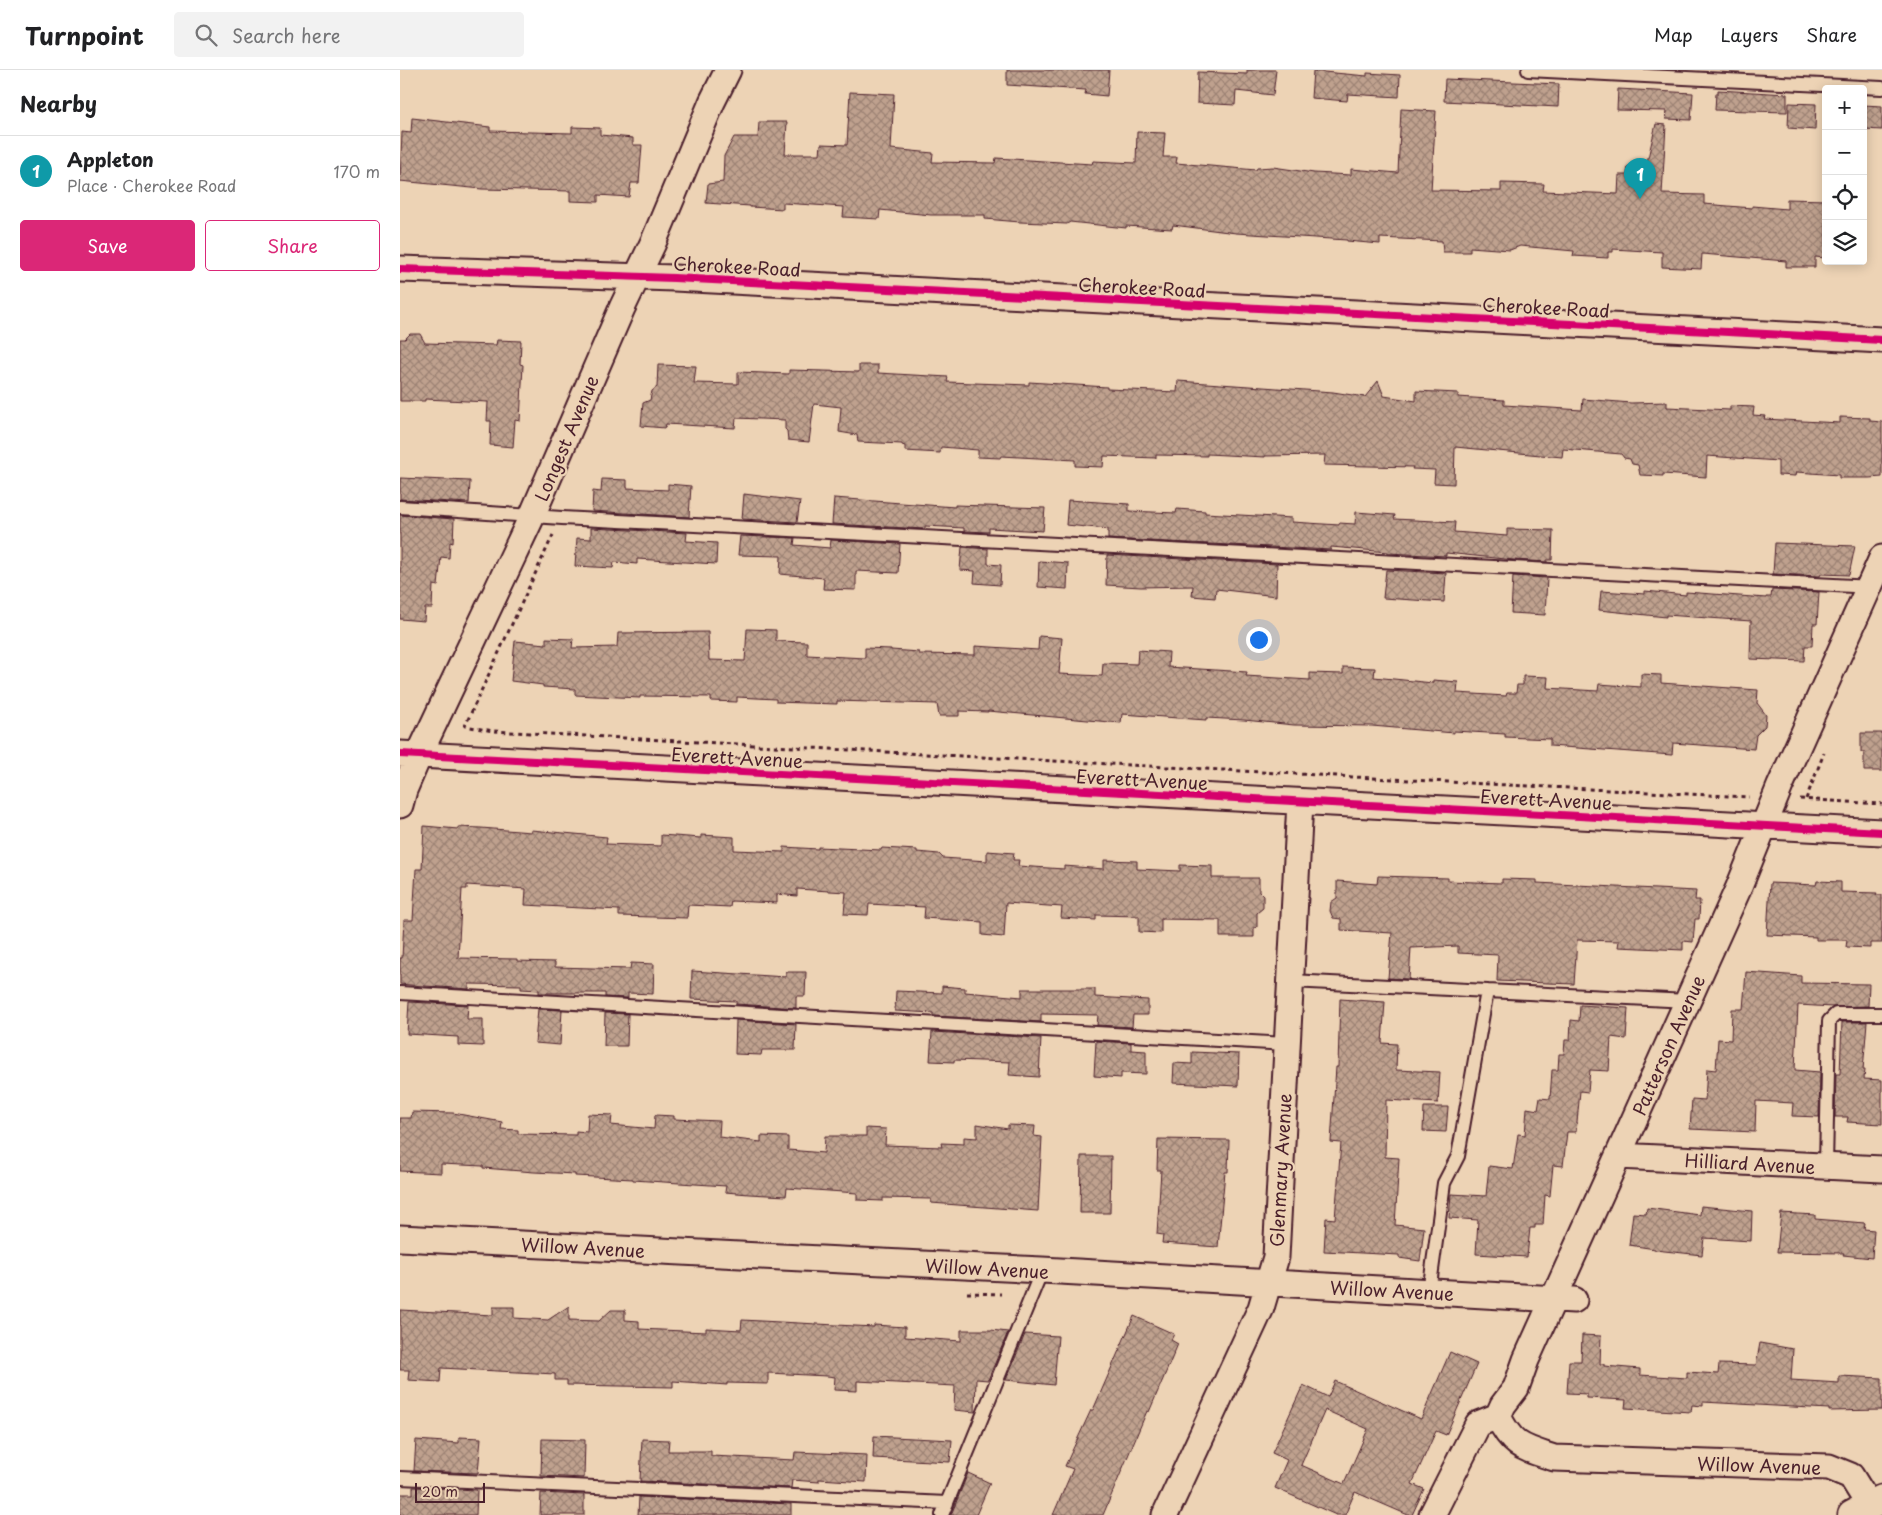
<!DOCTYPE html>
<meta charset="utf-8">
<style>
body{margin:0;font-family:"Playpen Sans",sans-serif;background:#f2f2f2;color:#202124}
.controls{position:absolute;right:15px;top:15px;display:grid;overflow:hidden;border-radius:5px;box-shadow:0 2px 12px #0003}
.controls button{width:45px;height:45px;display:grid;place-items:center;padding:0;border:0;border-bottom:1px solid #e0e0e0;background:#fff;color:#202124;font:25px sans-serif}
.scale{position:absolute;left:15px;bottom:12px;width:70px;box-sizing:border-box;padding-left:5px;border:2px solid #4a1f2b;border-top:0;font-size:14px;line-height:18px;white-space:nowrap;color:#4a1f2b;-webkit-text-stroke:4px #edd3b5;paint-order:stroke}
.you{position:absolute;left:858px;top:569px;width:18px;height:18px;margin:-12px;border:4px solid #fff;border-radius:50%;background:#1a73e8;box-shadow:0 0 0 8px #1a73e833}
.badge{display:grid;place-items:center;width:32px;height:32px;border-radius:50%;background:#db2777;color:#fff;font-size:16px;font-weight:700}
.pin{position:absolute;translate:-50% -41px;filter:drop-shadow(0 1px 2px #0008)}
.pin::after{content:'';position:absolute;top:26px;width:18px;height:15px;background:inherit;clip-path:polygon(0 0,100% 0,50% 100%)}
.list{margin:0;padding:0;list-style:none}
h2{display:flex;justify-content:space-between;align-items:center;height:65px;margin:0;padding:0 20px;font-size:21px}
h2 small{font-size:16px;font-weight:400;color:#757577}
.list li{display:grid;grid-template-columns:32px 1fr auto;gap:15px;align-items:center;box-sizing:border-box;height:70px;padding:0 20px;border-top:1px solid #e0e0e0}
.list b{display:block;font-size:19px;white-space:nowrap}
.list p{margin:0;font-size:16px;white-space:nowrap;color:#757577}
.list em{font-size:16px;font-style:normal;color:#757577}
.actions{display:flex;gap:10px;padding:15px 20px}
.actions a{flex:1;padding:11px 0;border:1px solid #db2777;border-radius:5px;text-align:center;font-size:18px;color:#db2777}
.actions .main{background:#db2777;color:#fff}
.icon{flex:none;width:28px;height:28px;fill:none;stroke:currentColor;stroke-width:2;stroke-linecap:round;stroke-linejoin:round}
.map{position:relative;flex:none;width:1482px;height:1445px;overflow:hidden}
header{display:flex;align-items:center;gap:30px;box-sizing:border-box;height:70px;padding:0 25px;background:#fff;border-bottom:1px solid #e0e0e0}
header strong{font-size:24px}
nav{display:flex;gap:28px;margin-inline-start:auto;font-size:18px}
.search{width:350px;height:45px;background:#f2f2f2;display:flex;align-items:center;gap:12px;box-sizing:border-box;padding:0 18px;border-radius:5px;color:#757577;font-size:19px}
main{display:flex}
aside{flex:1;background:#fff}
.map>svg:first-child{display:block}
</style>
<header>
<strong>Turnpoint</strong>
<div class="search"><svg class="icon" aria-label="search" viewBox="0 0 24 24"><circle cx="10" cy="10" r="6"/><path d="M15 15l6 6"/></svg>Search here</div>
<nav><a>Map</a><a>Layers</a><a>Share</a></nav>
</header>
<main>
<aside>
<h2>Nearby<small></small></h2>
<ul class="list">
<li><span class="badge" style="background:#0f9aa8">1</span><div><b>Appleton</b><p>Place · Cherokee Road</p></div><em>170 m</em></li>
</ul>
<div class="actions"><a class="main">Save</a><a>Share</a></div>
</aside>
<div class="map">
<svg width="1482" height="1445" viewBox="0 0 1482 1445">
<defs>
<pattern id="building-cross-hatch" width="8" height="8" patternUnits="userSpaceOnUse" patternTransform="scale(1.25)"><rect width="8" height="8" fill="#bfa18e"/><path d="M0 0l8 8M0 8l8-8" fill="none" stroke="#9d8374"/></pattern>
</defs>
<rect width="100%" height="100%" fill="#edd3b5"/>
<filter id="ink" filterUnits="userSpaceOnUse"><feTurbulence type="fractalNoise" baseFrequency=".02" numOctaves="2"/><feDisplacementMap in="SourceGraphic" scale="10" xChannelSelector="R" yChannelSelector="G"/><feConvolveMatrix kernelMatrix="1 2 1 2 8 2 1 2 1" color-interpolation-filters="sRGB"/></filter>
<g filter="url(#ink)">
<!-- building -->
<path fill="url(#building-cross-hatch)" stroke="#4a1f2b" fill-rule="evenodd" d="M607,0h102l-2,26 -22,-2 1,-4 -79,-5z
M847,0h29l-3,25 -37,-4 -1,14 -38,-2 1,-31 49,2z
M913,1l54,5v-3l33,2 -1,22 -51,-3 -1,7 -36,-3z
M1045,9l114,5 -1,23 -114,-6z
M1218,19l75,4 -2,27 -25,-1 1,-8 -50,-1z
M1318,20l69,4v18l-72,-2 1,-17h2z
M450,22l44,2 -3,55 42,4 -1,9 63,1 1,-5 96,6 1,-3 43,2 1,-31 28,1 -2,24h14l-1,6 80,7 1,-2 16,-1 41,6 37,2v-6l47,4 3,-64 35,2 -5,79 70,1v-8l43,1 -1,7 75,3 1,-19h8l1,-9 8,1 1,-6 10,1 9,-38 10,1 -4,69 42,1v9l48,4v-2l35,3v-10l39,1v58l-11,-1v10h-29v-6l-84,-7 -1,15 -39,-2v-15l-49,-3v3h-5v6l-35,-2 1,-5 -54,-5 -10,4 -40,-3v5h-27l-1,-11 -62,-3v6l-33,-3v-1l-111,-7 -63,-8 -1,4 -46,-3v2l-56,-6 -3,2 -47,-2 -35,-3v-4h-54l-51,-5 -1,9 -36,-2 1,-10 -61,-4v6l-33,-2v-1l-44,-3 2,-19 15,-2 1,-26 10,-19h24l1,-15h28l-2,32h35l1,-10 26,1z
M1389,33l27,1 -1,26 -27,-2z
M1463,35l19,1v24l-19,-1z
M12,48l78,9v4l82,2v-6l28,1v7l33,3v7h9l-3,38h-8l-2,14 -31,-2v7l-28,-1v-10l-88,-2 -82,-8 2,-49 9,1z
M10,264h10l5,9 71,2 1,-5 24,1 -1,23 3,1 -3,56 -5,-1 -2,27 -23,-2 1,-24h-4l1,-19 -63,-3v2h-25v-62h5z
M258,295l38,1 -2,17 44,1v-12l51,2v-4l70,2v-7h19v8l70,4 -1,5 82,3v-3l78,5v2l70,3 1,-11 155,11 32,5 13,-16 6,15 32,5v-10l42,2v4l46,3v5l78,5 1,-11 48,4 36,-1v5l63,3v-4l24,1 -1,8 12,1 -1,3 76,4v-6l30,1v3l12,1v55l-13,1h-30v-3l-43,-3 -1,4 -17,-1v-14l-71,-5 -1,21 -43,-3v2l-23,-1 -2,-10 -6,-1 -2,-5 -6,-1 -3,-4 -58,-5 -1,8 -107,-10 -1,37 -20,-1 1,-13 -23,-1 1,-2 -89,-2 1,-10 -60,1v1l-58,-3v2l-51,-1v3l-52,-2 -1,11 -28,-1v-6l-74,-4 -1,2 -22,-1v-7l-37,-3 -1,6 -35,-2v-5l-3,-1v-1l-44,-2 -1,-7 -18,-3 2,-25 -27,-3 -5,38 -21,-2 -1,-9 -2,-2v-9l-49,-2 -1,10 -69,-4 -1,4 -24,-2 2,-23 7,-3 2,-9 5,-4z
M0,408l70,3 -1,22 -69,-4z
M202,409l25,1v8l41,2v-6l23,2 -2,31 -97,-6 1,-20 8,1z
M344,424l56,7 -3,21 -55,-3z
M434,428l121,9v-2l90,3 -2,23 -54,-3v4l-25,-1v-3l-39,-2v3l-93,-5z
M668,430l61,4v7l47,2 1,-4 28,2v2l87,5v4l47,3v-2l16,1 1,-12 39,3 -1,4 61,3 -1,10 53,4v-7l46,1 -1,30h-5v2l-33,-2 -68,-7v3l-58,-3v-1l-57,-5v3l-223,-11v-10l-42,-4z
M0,445l54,4 -1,24 -3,-1 -1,16 -8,-1 -3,29 -5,-1 -1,23h-7l-1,13 -24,-2z
M191,458l96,5 -1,8 31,2 -1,21 -79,-5v5l-23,-2 -1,6 -38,-2 2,-28 14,1z
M340,466l55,2 -1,7 36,3 1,-8 69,4 -2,29 -42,-2v19l-33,-1 1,-11 -44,-4 1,-18 -43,-1z
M1375,473l80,3 -6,29 -28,-1 -1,2 -47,-2z
M562,477l26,2v15l13,1 -1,20 -26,-2 1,-12 -15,-1z
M707,485l170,9 -1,32 -60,-7 -1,9 -23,-2 1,-10 -52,1 -35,-2z
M639,491l29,2 -1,26 -29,-2z
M986,500l60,3 -2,29 -61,-4z
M1113,506l34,2 -2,37 -34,-2z
M1372,520l47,2 -2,32h-4l-1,22h-7l-1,15 -54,-2 1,-38 -85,-6v2l-67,-7 2,-19 44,3v-3l41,4v-3l80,6v-1h5z
M347,559l29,1v11l31,1v13l58,3v-10l26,1v1l28,2v2l56,1v-9l63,4 1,-14 23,2 -3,36 43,2 1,-13 34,1 1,-14 31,2 -1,15 79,5 -1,4 64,4v-7l33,1v-7l32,1 -1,9 59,6v-3l25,2 -1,11 49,3 1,-3h9l1,-8h6v-9l25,1 -1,11 51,3 1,-7 42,3v-13l20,1v8l97,7 -1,13 9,12 -1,11 -9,9 -2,14 -81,-6 -1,12 -122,-9v-7l-45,-2v-3l-51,-3v2l-82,-7 -78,-1 -50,-5 -38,-2v2l-84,-6 -1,9 -133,-12v1l-29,-1v5h-20l-2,-12 -100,-3v3l-32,-1 -29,-1v-3l-39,-2v5l-26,-1v-4l-71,-1v2l-65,-3v-6l-32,-2v-2l-32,-4 4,-40 31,3v-6l27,1 -1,9 45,-1 1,-14 90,-1 1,28 36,1z
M1461,663h21v38h-18v-19h-3z
M24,756l34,3v-2l23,1 50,4v-2l76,7 -1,7 55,2v-11l40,3v-3l33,2v13l50,2v-5l34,2v-2l63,3 1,-2 35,2v2l22,2 4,4 44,3v-10l27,2 -1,7h6l-1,6 46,3v-3l40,3v-9l33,1v8l43,2v-6l32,1v12h47v14l4,4v12l-6,5v14l-3,1v9h-34v-17l-59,-1v14l-22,-1v-16l-43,-1v5l-35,-2 1,-11 -56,-4 -2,34 -22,-2v-13l-58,-4 1,-11 -56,-3 -1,11 -24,-1 2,-22 -49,-3v7l-20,-2v9l-46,-2 -1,6 -42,-2 -1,13 -68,-2v-6l-94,-5 1,-16 -59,-4v4h-5l-4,69 59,1v2l38,1v5l75,2 1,-6 23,1 -1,30 -25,-1v5l-23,-1v-4h-66v-3l-18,-1v-4l-52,-1v5l-59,-4 -10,-1v-26h2l2,-38h9l3,-51h6z
M978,806l70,2v3l54,2v-4l35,1v3l159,8 -1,9h5l-1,19h-4l-2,23 -10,-1v9l-65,-3 1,-6 -42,-1 -3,44 -77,-3 1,-26 -40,-2v-7l-47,2 -2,31 -21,-1 4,-45 -51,-3v-11l-8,-1 -3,-7 1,-9 6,-4v-17l40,3z
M1417,811l24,1v10l36,1 -1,2h6v48h-12v5l-24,-1 1,-7h-31v-3l-49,-2 3,-52 46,2z
M292,901l94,6v-5h20l-1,24h-9v12l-60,-4v-3l-45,-2z
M1346,902l55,4v7l68,1 -1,22 -35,1 -35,-2 -3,65 25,2 -1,45 -27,-1 1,-13 -37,-2 -1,31 -65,-3 2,-30 13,1 2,-31 9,1 2,-31 13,1 1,-31h11z
M542,916l23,2v4l57,5v-8h73v8l53,3v15h-15l-1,12 -35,-2 1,-10 -57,-1v8l-108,-6v-3l-38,-2 1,-20 46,2z
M940,929l45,3 -3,41 15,1 -1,26 44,2 -2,31 -52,-3 -1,57 14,1 -4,67 29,3 -4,33 -21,-3v-3l-75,-4 2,-33 9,1 6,-76 -10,-1 5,-75h2z
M9,932l59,3 -1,14h16v27l-25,-1v-8l-51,-3z
M1180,935l48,3 -2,31 -15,-2 -2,34 -19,-1 -2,22 -8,-1 -4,41h-9l-4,34 -10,-1 -3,31 -5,-1 -2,30h-8v3h-5l-3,29 -51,-3 2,-34 -29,-2 2,-24 35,2 3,-30 24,3 5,-35 7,1 2,-27 11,2 2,-12 10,1 2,-29h6l1,-16h5l1,-14h5l1,-20 8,1z
M138,939l24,1 -2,35 -25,-2z
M205,943l23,1 -1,32h-23z
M336,950l60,4 -1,26h-33l-1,5 -26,-1z
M1442,952h25l-4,48h2l-1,9 18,1v44l-35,-2 1,-5h-13l1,-43h4z
M532,962l109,6 -2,39 -30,-2 1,-13 -56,-2v2l-24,-1z
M696,971l35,2v7l15,1v23l-25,-1v5l-27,-2z
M792,982l47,2 -1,32 -65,-3 1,-20 18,1z
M1024,1037h24l-2,25 -23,-1z
M12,1042l41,1 49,9 -1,7 17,1v4l58,1v-4l11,1 1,-18 24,1 -1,10 43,4 1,-14 19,1v3l46,2 -1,16 42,5v-6l27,1v13l36,3 1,-17h41v-8l20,1 -1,16 57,2 -1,-4 23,1v-7l13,1v-14l31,5v-4l27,1 -1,10 8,1 -4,74 -107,-8v-4l-48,-1v3l-26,-1v-7l-70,-5 -1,8 -37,-2 -24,-2 1,-6 -93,-6v-1l-58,-3v-2l-41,-2 -51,-4v-2l-42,-2v9l-41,-2v-53h11z
M758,1069l71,1 -1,32h-3l-7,75 -56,-4 1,-8 -6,-1 4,-64h-4z
M681,1086h30l-1,57h-30z
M1301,1136l51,5 -1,30 -47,-3 -2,17 -47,-5v-1l-26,-4 4,-32 13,1 1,-6 53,7z
M1381,1143l34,2v4l50,4 -1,6 10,1 -2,28 -29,-3 1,-2 -67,-1z
M169,1236v14l30,1 12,-11h14v10l14,1v8l67,3v-4l35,2 1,-10 132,7v-2l31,2v10l56,4v-11h30l17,2 -20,48 -12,-1 -1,33 -21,-2 1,-24 -98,-5v10l-23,-1 1,-13 -8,-1 -59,-3v11l-41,-1v2l-54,-4v6l-106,-2v-5h-12v-6l-114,-6 -1,14 -32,-2 1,-10h-9v-60l93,5v-8h21v11l34,2z
M734,1246l40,18 -3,6 7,4 -29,68 -2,-1 -44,104h-50l20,-46 -8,-3 26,-56h2z
M625,1264l33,2 -4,49 -48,-5z
M1182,1265l19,1 -1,28h4v2l36,3v6l47,3v-6l31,2 1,-10 37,1 4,-22 33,6 -2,31 48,3v-7l43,2v32l-53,1v-2l-126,-7v4l-11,-1 -1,7 -66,-4 1,-8 -39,-2v-4l-20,-1 2,-32h12z
M1050,1282l27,12 -31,71 -10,-4 -24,53 12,5 -12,26h-4l-53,-23 -10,23h-9l-61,-27 12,-28 -15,-7 31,-68 25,12 7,-16 86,38zM925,1340l43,19 -24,55 -43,-19z
M474,1366l78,4 -2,22 -77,-4z
M59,1367l22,1 -3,35 -64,-2 2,-31 43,3z
M142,1369l43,1 -1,38 -43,-2z
M242,1369l27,1 -1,11h43v5l83,4 1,-8 72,3 -1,27 -47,-3v3l-27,-2 -1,8 -151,-7z
M568,1403l22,10 -14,32h-25z
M13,1417l64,3 -1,25h-76v-21h13z
M141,1423l43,2v20h-44z
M239,1427l152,7v11h-153z"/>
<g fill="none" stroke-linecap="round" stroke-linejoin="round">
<defs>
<path id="lane" d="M1128,0l354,18
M0,437l162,11 1310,69
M891,911l397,20
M0,923l887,51
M1426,1096l3,-145 7,-7h46
M1029,1222l15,-109 14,-27 29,-165
M0,1408l547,25
M542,1445l100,-245"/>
<path id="street" d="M0,199l274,9 1208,62
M0,684l1482,78
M0,735l4,-15 15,-35 113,-239 90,-208 31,-65 59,-141 16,-32
M1218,1086l264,13
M0,1168l642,32 532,30
M1098,1346c14,31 26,32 56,42l275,9 22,9 18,29
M765,1445l96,-207 15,-51 24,-455
M1032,1445l46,-91 20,-8 5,-11 13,-17 10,-28 213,-473 41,-101 102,-228"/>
<path id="secondary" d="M1452,1445l30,-16"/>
</defs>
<!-- lane casing -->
<use href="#lane" stroke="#4a1f2b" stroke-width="16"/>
<!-- street casing -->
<use href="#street" stroke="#4a1f2b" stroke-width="29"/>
<!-- secondary casing -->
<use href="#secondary" stroke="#4a1f2b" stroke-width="31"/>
<!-- path -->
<path stroke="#4a1f2b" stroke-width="3" stroke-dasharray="4 4" stroke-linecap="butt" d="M153,465l-88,191 28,5 955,51 301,15
M1400,729l82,5
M1406,729l18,-46
M567,1223l34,1"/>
<!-- lane -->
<use href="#lane" stroke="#edd3b5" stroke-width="12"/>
<!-- street -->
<use href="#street" stroke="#edd3b5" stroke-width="25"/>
<!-- secondary -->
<use href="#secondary" stroke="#edd3b5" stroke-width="28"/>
<defs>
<path id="cycleway" d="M0,199l274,9 1208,62
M0,684l1482,78"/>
</defs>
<!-- cycleway casing -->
<use href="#cycleway" stroke="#edd3b5" stroke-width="11"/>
<!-- cycleway -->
<use href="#cycleway" stroke="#d6006c" stroke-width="8"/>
</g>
</g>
<g text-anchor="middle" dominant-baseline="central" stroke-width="4.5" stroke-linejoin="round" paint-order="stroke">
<!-- street labels -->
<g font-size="18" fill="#4a1f2b" stroke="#edd3b5">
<text transform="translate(337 196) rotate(3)">Cherokee Road</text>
<text transform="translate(742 217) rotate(3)">Cherokee Road</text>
<text transform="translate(1146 237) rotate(3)">Cherokee Road</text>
<text transform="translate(166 368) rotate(-67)">Longest Avenue</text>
<text transform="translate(337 687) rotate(3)">Everett Avenue</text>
<text transform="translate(742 709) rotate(3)">Everett Avenue</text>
<text transform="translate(1146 729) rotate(3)">Everett Avenue</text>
<text transform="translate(1268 975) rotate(-66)">Patterson Avenue</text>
<text transform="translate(1350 1093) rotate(3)">Hilliard Avenue</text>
<text transform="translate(880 1100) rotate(-87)">Glenmary Avenue</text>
<text transform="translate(183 1177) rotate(3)">Willow Avenue</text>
<text transform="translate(587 1198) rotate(3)">Willow Avenue</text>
<text transform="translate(992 1220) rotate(3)">Willow Avenue</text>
<text transform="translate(1359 1395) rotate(2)">Willow Avenue</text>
</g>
</g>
</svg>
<div class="controls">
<button>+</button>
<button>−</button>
<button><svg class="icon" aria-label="locate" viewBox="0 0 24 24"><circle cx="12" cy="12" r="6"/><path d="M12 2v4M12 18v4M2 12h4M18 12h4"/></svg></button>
<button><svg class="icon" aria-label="layers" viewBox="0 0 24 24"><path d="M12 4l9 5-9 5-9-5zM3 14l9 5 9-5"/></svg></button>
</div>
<div class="scale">20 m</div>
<div class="you"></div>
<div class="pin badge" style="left:1240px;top:129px;background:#0f9aa8">1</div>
</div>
</main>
